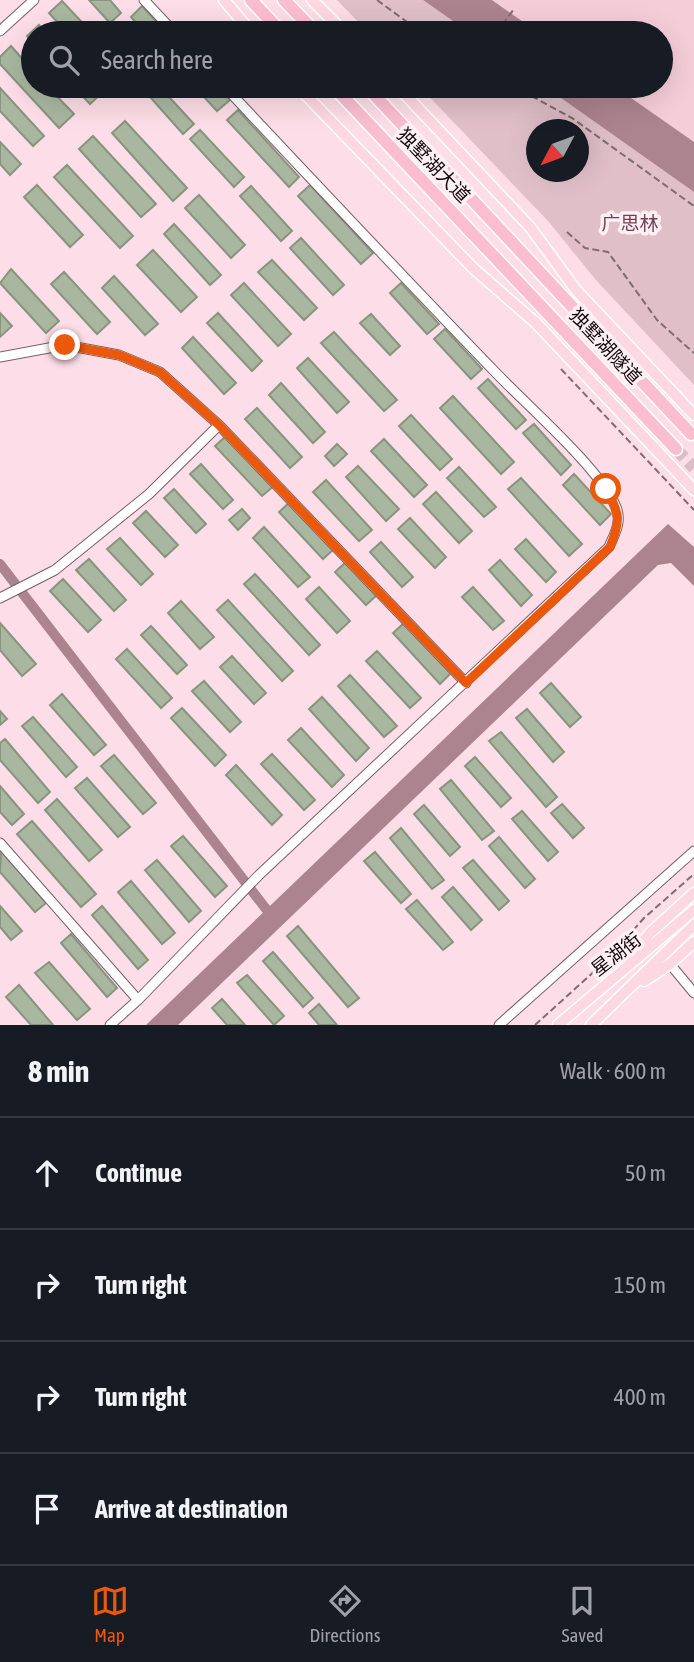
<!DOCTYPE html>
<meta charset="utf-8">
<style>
body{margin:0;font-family:"Asap Condensed","Noto Sans SC",sans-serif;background:#242831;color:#f1f3f6}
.compass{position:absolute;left:526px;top:119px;width:63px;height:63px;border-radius:50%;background:#171b24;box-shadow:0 7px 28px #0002;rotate:229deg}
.stop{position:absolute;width:21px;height:21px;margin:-16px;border:5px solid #ea580c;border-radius:50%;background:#fff}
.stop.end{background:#ea580c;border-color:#fff;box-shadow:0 2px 7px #0008}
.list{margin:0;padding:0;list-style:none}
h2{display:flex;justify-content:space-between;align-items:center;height:91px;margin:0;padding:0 28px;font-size:30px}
h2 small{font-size:23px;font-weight:400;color:#9ea1a6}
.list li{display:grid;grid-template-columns:46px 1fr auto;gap:21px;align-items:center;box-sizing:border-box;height:112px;padding:0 28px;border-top:2px solid #363941}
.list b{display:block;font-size:26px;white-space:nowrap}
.list em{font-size:23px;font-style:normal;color:#9ea1a6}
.icon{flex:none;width:38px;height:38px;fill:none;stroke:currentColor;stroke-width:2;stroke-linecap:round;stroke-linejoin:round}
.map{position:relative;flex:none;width:694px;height:1025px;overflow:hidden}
.search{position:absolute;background:#171b24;box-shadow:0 7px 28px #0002;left:21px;right:21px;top:21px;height:77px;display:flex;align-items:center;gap:18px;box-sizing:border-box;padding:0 24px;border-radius:38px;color:#9ea1a6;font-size:26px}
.sheet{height:539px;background:#171b24}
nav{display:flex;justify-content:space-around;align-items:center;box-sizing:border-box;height:98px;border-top:2px solid #363941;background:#171b24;font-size:19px;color:#9ea1a6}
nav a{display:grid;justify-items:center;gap:4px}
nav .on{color:#ea580c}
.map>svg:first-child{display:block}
</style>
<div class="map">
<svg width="694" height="1025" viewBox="0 0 694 1025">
<rect width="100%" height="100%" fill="#fddde7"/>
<!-- built -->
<path fill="#f4cdd9" d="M492,0h202v142l-80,-56h47v-53h-122z"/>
<!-- green -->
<path fill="#e0bfc9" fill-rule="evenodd" d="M337,0h86l47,33h-101z
M419,86h125l150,106v193l-98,-105 -48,-59zM536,130h42v42h-42z"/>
<!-- water -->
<path fill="#ac8490" d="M423,0h69l47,33h-69z
M544,86h70l80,56v50z
M668,524l26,23v39l-23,-23 -13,2 -480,460h-32z"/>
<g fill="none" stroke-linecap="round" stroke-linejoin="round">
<!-- canal -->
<path stroke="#ac8490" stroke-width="10" d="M0,564l266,345"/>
</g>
<!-- building -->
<path fill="#a9b7a0" stroke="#87957f" stroke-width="2" d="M89,0h21l11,13 -11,10z
M62,1l30,32h-25l-18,-20z
M142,6l25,27h-22l-14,-16z
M39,25l8,8h-14v9l-6,-6z
M11,46l22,25v15h14l27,28 -15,14 -59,-64v-7z
M73,86h23l6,7 -12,11z
M146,86h13l35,38 -11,10 -40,-45z
M194,86h23l13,14 -13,11z
M0,88l44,48 -11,10 -33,-35z
M238,110l61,67 -10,10 -62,-67z
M125,121l62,67 -14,13 -61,-68z
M200,130l44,47 -10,10 -44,-48z
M93,136l63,68 -15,13 -62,-68z
M0,142l21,22 -11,11 -10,-11z
M67,165l66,71 -13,12 -66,-71z
M37,185l46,50 -13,12 -46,-50z
M310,185l63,68 -12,11 -63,-68z
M251,186l41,45 -11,10 -41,-45z
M199,195l46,50 -14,13 -46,-50z
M174,224l47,51 -11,10 -46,-51z
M301,238l43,47 -11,10 -43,-47z
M153,250l44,47 -16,15 -44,-47z
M272,260l45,48 -13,12 -46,-48z
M11,269l48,52 -13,12 -46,-50z
M64,272l46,50 -13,12 -46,-50z
M114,276l44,48 -13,11 -43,-47z
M244,283l47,51 -13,12 -47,-51z
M401,283l38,41 -12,10 -37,-41z
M0,313l12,13 -12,11z
M218,313l44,48 -10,10 -45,-48z
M371,314l29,32 -10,9 -30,-32z
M445,329l37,40 -11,10 -37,-40z
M334,332l63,68 -13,11 -63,-68z
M193,337l43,46 -12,11 -42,-46z
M308,358l41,44 -12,11 -40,-45z
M488,379l38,41 -10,9 -38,-41z
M281,383l44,49 -12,11 -44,-48z
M453,396l61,66 -13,12 -61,-66z
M257,408l45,49 -12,11 -45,-49z
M411,415l41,44 -12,11 -41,-44z
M534,424l37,41 -10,10 -38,-42z
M227,435l47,51 -12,10 -47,-50z
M384,439l43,46 -13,12 -43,-46z
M337,444l10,10 -13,12 -9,-10z
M201,464l32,36 -10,9 -33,-35z
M358,466l41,43 -13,12 -40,-44z
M459,467l37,40 -12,10 -37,-39z
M574,474l37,40 -11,11 -37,-40z
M521,478l61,66 -13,12 -61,-67z
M326,480l46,50 -13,11 -46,-49z
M174,489l32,35 -10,9 -32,-35z
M436,492l36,39 -13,12 -36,-39z
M290,502l44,47 -11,10 -44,-47z
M242,509l8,9 -12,12 -9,-10z
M146,511l32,34 -13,12 -32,-34z
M410,518l36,39 -11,11 -37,-39z
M264,527l46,50 -12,10 -45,-49z
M120,538l33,36 -12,11 -34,-36z
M526,539l30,33 -10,10 -31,-33z
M381,542l32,35 -11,10 -32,-35z
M89,559l37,41 -12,11 -38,-41z
M500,560l32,35 -11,11 -32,-36z
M346,562l31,33 -11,10 -31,-33z
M255,574l65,71 -11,10 -65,-71z
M63,579l38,41 -13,12 -38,-41z
M319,587l31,34 -13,12 -31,-34z
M473,587l31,34 -11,9 -31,-33z
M228,600l65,71 -11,10 -65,-71z
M181,601l33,36 -14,12 -32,-36z
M0,623l36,41 -14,12 -22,-26z
M404,623l47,50 -11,11 -47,-51z
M151,626l36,39 -10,9 -36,-39z
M127,649l45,49 -11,10 -45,-49z
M377,651l44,47 -11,10 -44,-47z
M232,656l34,37 -12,11 -34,-37z
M350,675l47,51 -13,11 -46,-51z
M204,681l37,41 -11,10 -38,-41z
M551,683l30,34 -11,10 -30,-34z
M62,694l44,51 -12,10 -44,-50z
M322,697l47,51 -13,13 -47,-52z
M182,708l44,47 -11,11 -44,-48z
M527,709l37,43 -11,10 -37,-44z
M0,711l7,8 -7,6z
M33,717l44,50 -11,10 -44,-51z
M301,728l43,47 -12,12 -44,-47z
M501,732l56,65 -11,10 -57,-66z
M5,739l45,53 -12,11 -38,-43v-17z
M272,754l43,46 -11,10 -43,-46z
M114,755l42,48 -13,11 -42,-48z
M475,757l36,41 -10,9 -36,-41z
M236,765l46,50 -10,10 -46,-50z
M87,778l43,49 -12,10 -43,-49z
M451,780l43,51 -12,9 -42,-51z
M0,786l24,28 -12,11 -12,-13z
M57,799l45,51 -13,11 -44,-51z
M562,804l22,24 -11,10 -22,-25z
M424,805l36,42 -10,9 -36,-42z
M522,811l36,41 -10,9 -36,-42z
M32,821l64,73 -15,13 -64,-73z
M401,828l43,52 -12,9 -42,-51z
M183,836l44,50 -12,11 -44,-51z
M499,837l36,42 -10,9 -36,-42z
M1,851l45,52 -11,9 -35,-40z
M375,852l36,42 -10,9 -37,-42z
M157,860l44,51 -12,11 -44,-52z
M473,860l36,41 -10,9 -36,-42z
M131,881l44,52 -13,11 -44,-52z
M453,887l29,33 -11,10 -29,-33z
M417,900l36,42 -10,8 -37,-41z
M0,906l22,25 -11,9 -11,-13z
M102,906l46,54 -10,9 -46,-54z
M298,926l61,72 -11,9 -61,-71z
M71,934l46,54 -10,9 -46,-54z
M273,952l40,46 -10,9 -40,-46z
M49,962l41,47 -13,11 -42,-47z
M247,975l37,41 -10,9 -37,-42z
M19,985l34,40h-22l-25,-28z
M222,999l23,26h-18l-15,-17z
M319,1004l18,21h-18l-10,-12z"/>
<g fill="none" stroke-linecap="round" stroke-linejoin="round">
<!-- highway-tunnel -->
<path stroke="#dabdc6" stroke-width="12" stroke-dasharray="12 6" stroke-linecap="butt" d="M676,449l18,19"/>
<defs>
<path id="minor" d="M144,0l31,33
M0,31l34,-31
M0,357l65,-12 54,10 41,17 59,53 247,258
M0,598l55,-28 94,-76 70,-69
M0,843l138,157
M670,964l24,29
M110,1025l28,-25 121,-125 350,-328c6,-14 13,-25 7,-40 -14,-36 -88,-101 -117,-131 -93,-96 -184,-193 -275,-290
M499,1025l195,-174"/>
<path id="major" d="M224,0l28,33
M312,0l33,33
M297,86l176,182 63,55 158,167
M397,86l133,141 46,63 118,125
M630,958l19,-24 45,-41
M644,981l26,-17 24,-22
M558,1025l136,-115
M591,1025l103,-100"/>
<path id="highway" d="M251,0l31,33
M284,0l32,33
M333,86l343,363
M366,86l325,348"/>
</defs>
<!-- minor casing -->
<use href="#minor" stroke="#7a5f67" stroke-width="11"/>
<!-- major casing -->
<use href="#major" stroke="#fff" stroke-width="13"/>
<!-- highway casing -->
<use href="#highway" stroke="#fff" stroke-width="15"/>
<!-- path -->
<path stroke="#816c73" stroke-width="2" stroke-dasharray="7 3.5" stroke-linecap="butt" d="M377,0l45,33
M496,33l18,-24
M513,86l59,32 122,88
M567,232l18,16 23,4 49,68 37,33
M561,369l133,141
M535,1025l73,-66 36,-41 50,-44"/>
<!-- minor -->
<use href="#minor" stroke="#fff" stroke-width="9"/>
<!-- major -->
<use href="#major" stroke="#fdd8e3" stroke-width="10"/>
<!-- highway -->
<use href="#highway" stroke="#fbbed1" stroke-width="12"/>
</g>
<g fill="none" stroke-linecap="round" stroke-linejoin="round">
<!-- route -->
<path stroke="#ea580c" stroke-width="9" d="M65,345l54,10 41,17 59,53 247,258 144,-136c11,-27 10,-32 -4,-58"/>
</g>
<g text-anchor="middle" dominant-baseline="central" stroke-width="7" stroke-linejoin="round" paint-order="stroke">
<!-- street labels -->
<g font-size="19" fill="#13090c" stroke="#fdf0f4">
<text transform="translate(434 165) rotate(46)">独墅湖大道</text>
<text transform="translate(606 346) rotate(47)">独墅湖隧道</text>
<text transform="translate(616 954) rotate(-38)">星湖街</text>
</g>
<!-- park labels -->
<g font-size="19" fill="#763e52" stroke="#fdf0f4">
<text x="630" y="223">广思林</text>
</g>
</g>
</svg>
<svg class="compass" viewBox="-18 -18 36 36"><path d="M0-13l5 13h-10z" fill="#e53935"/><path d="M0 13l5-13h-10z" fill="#9ea1a6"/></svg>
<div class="stop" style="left:606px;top:489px"></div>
<div class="stop end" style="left:65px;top:345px"></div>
<div class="search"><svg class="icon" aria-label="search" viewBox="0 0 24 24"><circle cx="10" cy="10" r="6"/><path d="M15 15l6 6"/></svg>Search here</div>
</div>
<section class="sheet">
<h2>8 min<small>Walk · 600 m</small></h2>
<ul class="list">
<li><svg class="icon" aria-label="ahead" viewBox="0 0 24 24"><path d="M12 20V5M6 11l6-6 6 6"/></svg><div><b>Continue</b></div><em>50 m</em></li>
<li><svg class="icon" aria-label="right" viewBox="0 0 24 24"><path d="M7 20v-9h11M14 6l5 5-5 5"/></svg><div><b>Turn right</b></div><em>150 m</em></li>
<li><svg class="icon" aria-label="right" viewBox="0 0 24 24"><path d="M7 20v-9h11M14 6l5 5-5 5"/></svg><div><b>Turn right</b></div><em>400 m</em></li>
<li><svg class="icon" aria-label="arrive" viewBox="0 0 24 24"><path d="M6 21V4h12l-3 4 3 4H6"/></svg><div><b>Arrive at destination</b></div></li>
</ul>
</section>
<nav>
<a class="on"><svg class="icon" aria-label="map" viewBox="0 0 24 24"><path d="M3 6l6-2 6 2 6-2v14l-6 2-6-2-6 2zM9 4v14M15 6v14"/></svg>Map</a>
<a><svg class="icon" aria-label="directions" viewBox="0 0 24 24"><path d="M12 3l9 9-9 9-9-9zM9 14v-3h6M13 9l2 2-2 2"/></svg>Directions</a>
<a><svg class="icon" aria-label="saved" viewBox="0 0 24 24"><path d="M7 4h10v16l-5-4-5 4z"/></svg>Saved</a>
</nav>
